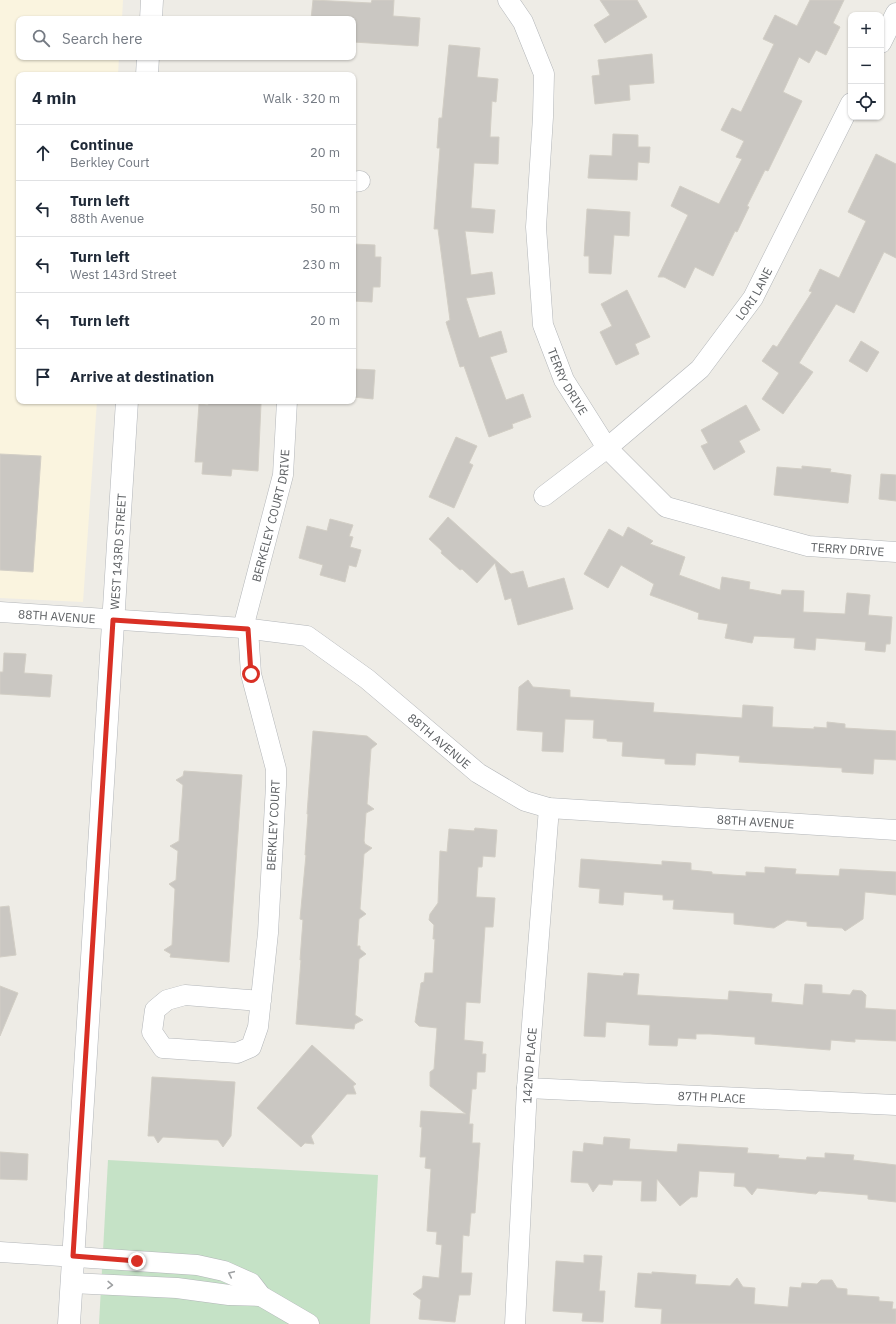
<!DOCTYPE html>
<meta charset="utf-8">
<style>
body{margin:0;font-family:"IBM Plex Sans",sans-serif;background:#f6f6f7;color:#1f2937}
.controls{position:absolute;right:12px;top:12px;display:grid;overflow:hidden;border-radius:8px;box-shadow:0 1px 3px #0004}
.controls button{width:36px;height:36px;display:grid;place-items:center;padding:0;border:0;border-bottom:1px solid #e0e1e3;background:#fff;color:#1f2937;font:20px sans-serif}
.stop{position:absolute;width:12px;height:12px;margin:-9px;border:3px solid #d93025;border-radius:50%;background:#fff}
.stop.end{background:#d93025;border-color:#fff;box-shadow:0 1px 4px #0008}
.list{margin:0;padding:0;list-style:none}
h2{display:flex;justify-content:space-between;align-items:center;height:52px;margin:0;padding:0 16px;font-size:17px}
h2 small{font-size:13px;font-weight:400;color:#747a83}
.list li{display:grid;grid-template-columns:26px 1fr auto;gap:12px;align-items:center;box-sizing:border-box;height:56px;padding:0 16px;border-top:1px solid #e0e1e3}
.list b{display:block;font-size:15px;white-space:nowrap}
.list p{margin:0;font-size:13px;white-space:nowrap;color:#747a83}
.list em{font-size:13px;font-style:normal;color:#747a83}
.icon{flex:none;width:22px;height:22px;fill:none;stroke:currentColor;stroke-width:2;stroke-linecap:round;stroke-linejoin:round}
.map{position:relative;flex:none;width:896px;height:1324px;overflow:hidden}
.search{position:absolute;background:#fff;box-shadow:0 1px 3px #0004;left:16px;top:16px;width:340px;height:44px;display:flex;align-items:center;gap:10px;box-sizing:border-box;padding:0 14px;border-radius:8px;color:#747a83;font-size:15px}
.panel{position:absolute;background:#fff;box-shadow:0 1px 3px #0004;left:16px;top:72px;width:340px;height:332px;border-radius:8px}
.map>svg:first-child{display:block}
</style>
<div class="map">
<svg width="896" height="1324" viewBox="0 0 896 1324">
<rect width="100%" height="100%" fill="#eeece6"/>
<!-- commercial -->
<path fill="#faf4df" d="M0,0h123l-1,19h-103v38h100l-1,18h-99v326h78l-14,201 -83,-4z"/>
<!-- grass -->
<path fill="#c5e2c6" d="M108,1160l270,15 -8,149h-271z"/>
<!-- building -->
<path fill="#cac7c2" stroke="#d2cec5" d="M313,0l58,3 1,-3h22l-1,16 27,2 -2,28 -65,-4v-23h-42z
M600,0h37l10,17 -42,26 -11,-18 16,-10z
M810,0h34l-11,23 7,4 -14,28 -10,-5 -7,13 -10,-6 -16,35 19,9 -34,70 -3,-1 -18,36 2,1 -12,25 -2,-1 -22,45 -18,-9 -10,21 -21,-11h-6l30,-62 -17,-9 9,-20 39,18 23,-45 -6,-2 8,-16 -23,-11 11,-22 9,4 33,-68 -11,-5 12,-24 22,11z
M449,45l31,3 -3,29 21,2 -2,23 -4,-1 -2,36h9l-1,27 -24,-1 -3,45 24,2 -2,23 -28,-2 6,44 21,-3 3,22 -29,4 13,40 22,-7 6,21 -17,5 16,43 17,-6 8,23 -19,7 1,4 -24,9 -25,-71 -4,1 -14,-45 4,-2 -12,-91h-4l6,-81h-3l2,-30h3z
M652,54l2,29 -25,2 1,15 -35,4 -3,-28 8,-1 -2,-15z
M613,134l25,1v12h12l-1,16 -11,-1 -1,18 -49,-2 2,-23 22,1z
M876,154l20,10v94l-12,-6 -30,61 -18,-9 -37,59 14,9 -30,42 -21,-15 17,-26 -17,-12 11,-16 4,2 35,-55 -3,-1 11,-22 19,9 27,-57 -18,-9z
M587,209l43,3 -1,24 -15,-1 -3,39 -22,-1v-17h-5z
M353,244l22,1v12h6l-1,30h-7l-1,15 -19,-1z
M627,290l23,47 -15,7 4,10 -23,11 -16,-33 12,-6 -11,-22z
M861,341l18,11 -12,20 -18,-11z
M353,369l22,1 -2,29 -20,-2z
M208,401h28v2l25,1 -3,67 -26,-2 -1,7 -29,-2 1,-12h-8l4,-58 9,1z
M746,405l14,25 -21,11 6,11 -31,18 -13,-24 7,-3 -7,-13z
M456,437l21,9 -8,17 4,2 -19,43 -25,-11z
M0,454l41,2 -8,116 -33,-2z
M802,466l29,3 -1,3 21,3 -3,28 -74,-8 3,-28 25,2z
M881,474l15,1v26l-17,-2z
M448,517l63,57 12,-3 5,17 36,-10 9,31 -55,16 -7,-27 -6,2 -10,-37 -18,20 -15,-14 -2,1 -19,-17 1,-2 -13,-12z
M330,519l23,6 -4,11 4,1 -3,10 11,3 -5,17 -7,-2 -4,17 -25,-7 3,-10 -24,-7 8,-32 20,5z
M628,527l25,14 -3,3 35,13 -6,18 41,15 2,-13 28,5 -1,7 32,6 1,-5 22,1 -1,21 42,2 2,-21 23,2 -2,20 24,2 -2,27h-4l-1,8 -20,-2 1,-8 -50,-4 -1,12 -21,-2 1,-10 -41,-2 -2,7 -27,-5 3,-14 -30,-5 1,-6 -49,-18 4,-11 -33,-19 -13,23 -24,-14 25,-45 14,8z
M4,653l22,1 -2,19 28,2 -2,22 -50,-3v-22h3z
M528,680l5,7 37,3v7l84,6 -1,9 89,6 1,-13 30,2 -1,20 42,2v-2l13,1v-6l18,2v4l51,3v29l-22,-1 -1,15 -31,-2v-4l-103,-6 1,-6 -44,-3 -1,12 -30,-1v-5l-43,-3 1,-14 -16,-1v-2l-14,-1 1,-18 -29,-1 -2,33 -21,-1 1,-19 -26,-2 2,-43z
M313,731l54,5 10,8 -6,5 -4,55 7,5 -8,4 -2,28 1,3 7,4 -8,6 -4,55 6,5 -7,5 -2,27h3v3l6,5 -7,5 -4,56 8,5 -8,4 -1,5 -58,-5 5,-64h-1l3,-40 -3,-1 6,-64h-1l3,-41h-1z
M184,771l58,4 -13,187 -59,-5 1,-3 -7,-4 8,-5 3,-56 -6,-5 7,-4 2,-29 -8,-5 9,-5 4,-56 -7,-5 7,-4z
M475,828l22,2 -2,27 -12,-1 -1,11h-4l-2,30 19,1 -2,29h-8l-5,76 -14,-1 -2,38 19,2 -1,12h4l-1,18h-8l-1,17h-4l-3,35h4l-1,19h8l-5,70h-4l-2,23 -6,-1 -2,38h11l-2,22h-11l-4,27 -36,-3 2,-19 -8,-6 9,-6 1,-12 16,2 3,-33 -6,-1 1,-12 -10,-1 4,-62 -6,-1 1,-11h-6l2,-30h-2l1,-16 45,3 -36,-28v-14l4,-3 3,-41 -18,-2 -4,-4 6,-39 3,-1 1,-9h8l2,-34h-2l1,-14 -5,-5 1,-6 8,-11 2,-52 7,1 2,-23 25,2z
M581,859l81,6v-4l29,2v7l21,2v2l34,2v-4l19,1v-6l31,2 -1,5 44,2 1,-7 56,3v23l-31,-3 -2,27 -18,12 -3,-3 -35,-2v-4l-20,-2 -13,8 -40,-4v-11l-61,-4 1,-9h-11v-5l-39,-3 -1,13 -24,-2 1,-14 -21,-2z
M9,906l7,49 -16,2v-50z
M588,973l35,3 1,-3 15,1 -2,21 91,5 1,-9 43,3 -1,8 32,3 2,-21 17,1v8l28,2 3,-5 9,1 4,4 -1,13 31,2v31l-41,-2v3l-24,-2 -1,10 -75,-6v-7l-45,-3h-14v5l-18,-1 -1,8 -28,-1 1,-20 -44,-3 -1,15 -21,-1z
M0,986l18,7 -18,43z
M312,1045l44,39 -3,2 3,8h-9l-36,42 3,8 -9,-1 -4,4 -44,-39z
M152,1077l83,5 -4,54 -8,11 -5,-7 -55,-3 -5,6 -4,-7h-6z
M604,1137l26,2 -1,10 48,3 1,-8 70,4 -1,5 32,2 -1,3 28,2 1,-3 18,1v-5l29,2 -1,5 43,5v37l-28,-3v-4l-49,-4 -3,3 -59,-6 -5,7 -7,-8 -11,-1 1,-13 -36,-2 -2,26h-6l-11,9 -23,-27 -1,22h-15l1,-20 -29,-1 -1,5 -13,-1 -6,8 -5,-9 -17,-1 2,-31 10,1 1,-9 19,2z
M0,1152l28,2 -1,26 -27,-1z
M584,1255l18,1 -3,35h6l-2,31 -21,-1 1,-8 -30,-2 3,-50 28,2z
M652,1272l44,3 -1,9 35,2 7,-8 6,9 12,1 -1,16 34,3 2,-20 11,1 1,-5 15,1 4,-4h11l5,8 10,1v6l32,2v4l14,1 -1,7h4v15h-235l1,-15 -27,-2 3,-34 14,1z"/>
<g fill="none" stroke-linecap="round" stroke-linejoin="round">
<defs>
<g id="minor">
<path id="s1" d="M508,0l15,22 21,52 -1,43 -7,110 7,98 21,55 43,68 59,59 142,39 88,6"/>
<path d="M881,43l15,-30"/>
<path d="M353,182l7,-1"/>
<path id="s2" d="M544,496l63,-48 93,-79 53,-71 98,-195"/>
<path id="s3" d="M0,612l243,16 64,8 60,43 111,94 47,28 24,7 347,22"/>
<path id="s4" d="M243,628l40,-153 4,-74"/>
<path d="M248,629l3,45 25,95v16l-8,148 -10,94 -7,20 -14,6 -74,-5 -11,-16 3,-22 12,-10 18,-5 76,6"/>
<path id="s5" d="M527,1088l369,17"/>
<path d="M0,1252l197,13 27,6 27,12 10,13 48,28"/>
<path d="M71,1283l106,5 52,7 32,1"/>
<path id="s6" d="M515,1324l12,-236 22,-280"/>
</g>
<g id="secondary">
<path d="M151,19l1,-19"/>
<path d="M147,75l1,-18"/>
<path id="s7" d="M69,1324l58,-923"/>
</g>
</defs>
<!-- minor casing -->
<use href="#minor" stroke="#b3b6b9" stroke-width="21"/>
<!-- secondary casing -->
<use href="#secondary" stroke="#b2b5b9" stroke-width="23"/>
<!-- minor -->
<use href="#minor" stroke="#fff" stroke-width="20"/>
<!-- secondary -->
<use href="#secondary" stroke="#fff" stroke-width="22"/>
</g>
<!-- one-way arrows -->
<defs><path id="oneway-chevron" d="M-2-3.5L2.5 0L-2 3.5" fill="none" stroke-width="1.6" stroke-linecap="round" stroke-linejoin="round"/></defs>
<g stroke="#9ea0a2">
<use href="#oneway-chevron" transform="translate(231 1274) rotate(-155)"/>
<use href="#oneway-chevron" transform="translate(110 1285) rotate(2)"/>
</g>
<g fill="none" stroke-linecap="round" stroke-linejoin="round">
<!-- route -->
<path stroke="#d93025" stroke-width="5" d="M137,1261l-64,-5 40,-636 135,9 3,45"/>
</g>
<g text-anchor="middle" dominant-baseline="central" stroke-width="3.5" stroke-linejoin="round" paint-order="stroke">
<!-- street labels -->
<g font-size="12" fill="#5e6164" stroke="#fff">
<text stroke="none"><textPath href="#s2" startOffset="294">LORI LANE</textPath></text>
<text stroke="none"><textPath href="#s1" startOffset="396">TERRY DRIVE</textPath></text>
<text stroke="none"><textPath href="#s4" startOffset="116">BERKELEY COURT DRIVE</textPath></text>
<text stroke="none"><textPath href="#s1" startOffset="744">TERRY DRIVE</textPath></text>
<text stroke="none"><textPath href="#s7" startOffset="774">WEST 143RD STREET</textPath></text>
<text stroke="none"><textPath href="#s3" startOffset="57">88TH AVENUE</textPath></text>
<text stroke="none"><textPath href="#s3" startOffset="477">88TH AVENUE</textPath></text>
<text stroke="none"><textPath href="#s3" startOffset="814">88TH AVENUE</textPath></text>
<text transform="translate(273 825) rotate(-87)">BERKLEY COURT</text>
<text stroke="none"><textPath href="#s6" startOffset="259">142ND PLACE</textPath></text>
<text stroke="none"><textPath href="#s5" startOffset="185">87TH PLACE</textPath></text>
</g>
</g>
</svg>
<div class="controls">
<button>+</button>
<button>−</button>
<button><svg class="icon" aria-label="locate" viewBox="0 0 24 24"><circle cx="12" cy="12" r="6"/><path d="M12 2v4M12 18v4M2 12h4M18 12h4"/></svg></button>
</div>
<div class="stop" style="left:251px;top:674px"></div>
<div class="stop end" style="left:137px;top:1261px"></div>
<div class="search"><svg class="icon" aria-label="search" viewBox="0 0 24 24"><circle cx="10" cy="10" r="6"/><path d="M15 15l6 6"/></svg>Search here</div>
<section class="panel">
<h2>4 min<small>Walk · 320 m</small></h2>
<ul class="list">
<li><svg class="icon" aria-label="ahead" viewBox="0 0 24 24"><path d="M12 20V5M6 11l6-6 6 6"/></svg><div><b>Continue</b><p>Berkley Court</p></div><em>20 m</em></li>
<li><svg class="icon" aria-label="left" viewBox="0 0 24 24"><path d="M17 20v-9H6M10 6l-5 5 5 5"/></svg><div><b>Turn left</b><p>88th Avenue</p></div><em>50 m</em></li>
<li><svg class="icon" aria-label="left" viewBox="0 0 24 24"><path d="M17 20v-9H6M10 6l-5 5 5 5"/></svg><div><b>Turn left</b><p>West 143rd Street</p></div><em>230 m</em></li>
<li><svg class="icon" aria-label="left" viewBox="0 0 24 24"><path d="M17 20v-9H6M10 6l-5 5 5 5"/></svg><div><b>Turn left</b></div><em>20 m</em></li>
<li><svg class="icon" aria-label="arrive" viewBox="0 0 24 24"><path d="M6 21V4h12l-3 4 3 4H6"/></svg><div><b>Arrive at destination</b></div></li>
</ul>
</section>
</div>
